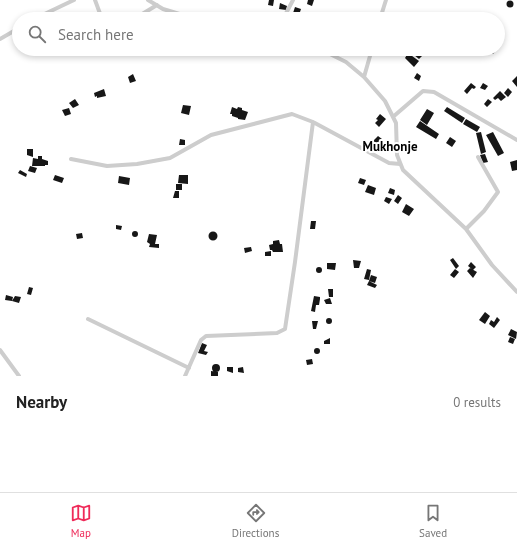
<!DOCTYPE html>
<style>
body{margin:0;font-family:"PT Sans",sans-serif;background:#f6f6f6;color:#222}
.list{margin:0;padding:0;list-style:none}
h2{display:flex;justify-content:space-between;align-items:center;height:52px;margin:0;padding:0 16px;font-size:17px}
h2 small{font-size:13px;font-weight:400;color:#767676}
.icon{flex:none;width:22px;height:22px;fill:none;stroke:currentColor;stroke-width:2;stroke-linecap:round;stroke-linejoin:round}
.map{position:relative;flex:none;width:517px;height:376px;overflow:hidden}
.search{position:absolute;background:#fff;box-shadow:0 2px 6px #0003;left:12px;right:12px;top:12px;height:44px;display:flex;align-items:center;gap:10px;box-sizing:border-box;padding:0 14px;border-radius:22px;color:#767676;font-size:15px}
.sheet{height:116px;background:#fff}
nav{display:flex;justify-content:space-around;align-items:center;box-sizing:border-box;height:56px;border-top:1px solid #e0e0e0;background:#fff;font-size:11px;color:#767676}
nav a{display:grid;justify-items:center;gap:2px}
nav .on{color:#ef2a59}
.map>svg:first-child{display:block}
</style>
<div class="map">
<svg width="517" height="376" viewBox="0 0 517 376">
<rect width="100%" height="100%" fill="#fff"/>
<!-- building -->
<path fill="#171717" d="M269,0h5l-1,6 -5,-1z
M308,0h6l-2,6 -5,-2z
M506.5 4a3.5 3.5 0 1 1 7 0a3.5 3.5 0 1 1-7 0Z
M280,3l7,3 -1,4 -7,-1z
M295,7l6,2 -2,6 -6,-2z
M387,49h6l-2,7 -4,-2z
M487,49h8l1,1 -3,4 -3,-3 -2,2 -3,-3z
M417,51l6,4 -4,4 -5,-4z
M408,53l11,8 -5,6 -9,-9z
M417,73l4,3 -2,5 -5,-3z
M133,74l3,7 -6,2 -2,-6z
M517,76v11l-5,-6z
M471,83l5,4 -2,2 -2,-1 -5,6 -3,-3z
M483,83l5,3 -3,4 -5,-2z
M508,88l4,4 -4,5 -4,-4z
M104,89l2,7 -9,2v-2l-2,1 -1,-4z
M500,91l6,6 -5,4 -3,-3 -3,2 -2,-2z
M75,99l4,6 -6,3 -4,-5z
M488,99l4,3 -5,5 -3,-3z
M183,105l8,1 -2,9 -8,-2z
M232,107l5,2 1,-2 4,1v2l6,2 -3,8 -7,-1v-1l-6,-2v-2h-2z
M447,107l18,11 -3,5 -18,-12z
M69,108l2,6 -6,2 -3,-6z
M427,109l7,4 -7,12 -7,-5z
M380,114l6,5 -7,8 -4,-4 3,-3 -2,-1z
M466,119l14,8 -3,5 -14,-8z
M420,121l19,13 -3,5 -20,-12z
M481,132l5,20 -5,2 -5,-21z
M493,132l11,21 -6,3 -12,-21z
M378,136l4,3 -5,6 -4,-4z
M450,137l6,4 -4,6 -6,-4z
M180,139l5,1v5h-6z
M27,149h6v8l-6,-2z
M485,154l3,8 -5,1 -3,-8z
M38,156h4v3l6,2v4h-3v1h-13l1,-8 5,1z
M517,160v10l-5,1 -2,-9z
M30,166l7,2 -2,5 -7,-2z
M20,170l7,4 -1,3 -8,-4z
M55,175l9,3 -2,5 -9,-3z
M179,175h9v9l-10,-1z
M119,176l11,2 -1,7 -11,-2z
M360,178l6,2 -2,5 -6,-2z
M176,184h6v6h-6z
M368,185l8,3 -2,7 -9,-3z
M390,188l5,2 -1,5 -6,-2z
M175,191h4v7h-6z
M398,195l4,3 -4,6 -4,-3z
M386,197l6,2 -3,5 -5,-3z
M406,204l8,5 -5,7 -7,-4z
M311,221h5l-1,8h-5z
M116,225l6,1 -1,4 -5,-1z
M132 234a3 3 0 1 1 6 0a3 3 0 1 1-6 0Z
M208.5 236a4.5 4.5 0 1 1 9 0a4.5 4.5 0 1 1-9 0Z
M82,233l1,5 -6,1 -1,-5z
M149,234l8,1 -2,9h4v4l-10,-1 1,-3 -3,-2z
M279,240l1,4h2l1,8h-10l-1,-2h-2l-1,-5 4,-1v-3z
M251,247l1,4 -7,2 -1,-5z
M271,251v5h-6v-4z
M453,258l6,8 -3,3 -6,-9z
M353,260l8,1 -2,7h-5z
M471,262l5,5 -3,3 -5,-4z
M327,263h9l-1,7 -8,-1z
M316 270a3 3 0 1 1 6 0a3 3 0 1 1-6 0Z
M470,268l7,4 -4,6 -6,-7z
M367,269l4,1 -2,10 -5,-1z
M455,269l4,3 -5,6 -4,-3z
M371,275l6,2 -2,6 -6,-2z
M369,281l8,4 -2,3 -8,-3z
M29,287l4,1 -2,7 -4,-1z
M328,289h5v8h-4z
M6,295l7,2 -1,4 -7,-1z
M15,296l6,1 -2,6 -7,-2z
M314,296l6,1v2l-1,6h-3l-1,7 -4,-1z
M330,298l2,6h-6l-2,-4z
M485,312l5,4 -5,8 -6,-4z
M497,317l3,3 -6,8 -5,-4 2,-4 3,2z
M326 321a3 3 0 1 1 6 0a3 3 0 1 1-6 0Z
M312,321h6l-2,8h-3z
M511,329l6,3 -1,7 -8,-4z
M510,337l5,2 -2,5 -5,-2z
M330,338v6h-6v-3z
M202,343l5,2 -3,6 4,1 -2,3 -8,-2z
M314 351a3 3 0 1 1 6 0a3 3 0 1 1-6 0Z
M312,359l1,5 -6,1 -1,-5z
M212 368a4 4 0 1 1 8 0a4 4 0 1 1-8 0Z
M227,367h6v6l-6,-2z
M243,367l1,6 -6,-1v-4z
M211,371l7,1v4h-7z"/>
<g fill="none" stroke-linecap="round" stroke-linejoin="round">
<!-- minor -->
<path stroke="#cdcdcd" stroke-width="4" d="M95,0l7,19
M148,0l15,9 33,10
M34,19l40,-19
M134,19l23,-14
M283,19l10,-19
M380,19l6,-19
M0,39l19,-11
M320,49l26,13 18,15 21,24 11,22 1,32 6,15 63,59 26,36 25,27
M364,77l8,-28
M394,116l29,-25 11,1 83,48
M71,159l36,7 30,-2 33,-6 41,-23 81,-21 21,8 76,41 11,1
M466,229l18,-18 14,-19 -20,-35
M88,319l101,49
M0,350l19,26
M185,376l16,-36 5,-4 71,-3 8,-4 10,-67 18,-140"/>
</g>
<g text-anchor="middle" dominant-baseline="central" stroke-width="4" stroke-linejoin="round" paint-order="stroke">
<!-- quarter labels -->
<g font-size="13" font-weight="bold" fill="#000" stroke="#fff">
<text x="390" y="146">Mukhonje</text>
</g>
</g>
</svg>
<div class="search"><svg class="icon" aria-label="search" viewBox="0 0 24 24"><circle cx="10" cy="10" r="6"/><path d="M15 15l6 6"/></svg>Search here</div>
</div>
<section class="sheet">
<h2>Nearby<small>0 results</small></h2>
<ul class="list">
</ul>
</section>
<nav>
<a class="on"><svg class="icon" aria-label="map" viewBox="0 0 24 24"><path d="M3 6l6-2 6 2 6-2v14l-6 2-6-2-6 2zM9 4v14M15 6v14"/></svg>Map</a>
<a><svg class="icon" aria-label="directions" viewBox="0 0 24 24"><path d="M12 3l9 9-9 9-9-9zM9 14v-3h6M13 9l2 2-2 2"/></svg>Directions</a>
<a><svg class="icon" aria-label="saved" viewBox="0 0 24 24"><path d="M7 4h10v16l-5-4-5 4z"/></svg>Saved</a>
</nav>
